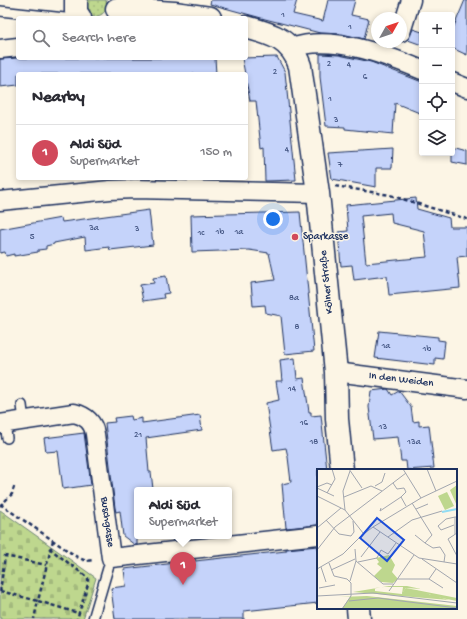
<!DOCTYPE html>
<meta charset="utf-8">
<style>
body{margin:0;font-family:"Gochi Hand",sans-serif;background:#f7f7f7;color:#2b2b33}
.controls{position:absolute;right:12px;top:12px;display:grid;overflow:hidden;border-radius:4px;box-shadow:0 2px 6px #0003}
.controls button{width:36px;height:36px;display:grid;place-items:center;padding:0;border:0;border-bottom:1px solid #e1e1e2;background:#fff;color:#2b2b33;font:20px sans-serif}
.compass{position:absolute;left:371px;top:12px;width:36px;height:36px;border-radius:50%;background:#fff;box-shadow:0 2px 6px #0003;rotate:50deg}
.you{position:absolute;left:273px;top:219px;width:14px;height:14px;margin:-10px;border:3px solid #fff;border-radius:50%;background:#1a73e8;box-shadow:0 0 0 6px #1a73e833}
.badge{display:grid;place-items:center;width:26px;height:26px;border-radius:50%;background:#d1495b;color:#fff;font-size:13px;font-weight:700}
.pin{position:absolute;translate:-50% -33px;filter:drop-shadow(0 1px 2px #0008)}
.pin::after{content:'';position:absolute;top:21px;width:14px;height:12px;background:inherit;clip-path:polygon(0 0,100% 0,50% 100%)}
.popup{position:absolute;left:134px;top:487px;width:98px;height:52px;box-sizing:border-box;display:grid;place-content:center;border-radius:4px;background:#fff;filter:drop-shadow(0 1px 3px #0005);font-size:13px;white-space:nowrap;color:#7c7c81}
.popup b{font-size:15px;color:#2b2b33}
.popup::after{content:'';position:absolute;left:50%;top:100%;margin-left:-8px;border:8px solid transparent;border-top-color:#fff}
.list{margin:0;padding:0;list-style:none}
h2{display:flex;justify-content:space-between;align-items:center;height:52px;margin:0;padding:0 16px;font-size:17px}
h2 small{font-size:13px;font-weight:400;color:#7c7c81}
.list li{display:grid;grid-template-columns:26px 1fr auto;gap:12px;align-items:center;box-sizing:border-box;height:56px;padding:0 16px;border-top:1px solid #e1e1e2}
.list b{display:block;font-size:15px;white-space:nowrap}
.list p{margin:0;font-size:13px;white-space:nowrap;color:#7c7c81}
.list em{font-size:13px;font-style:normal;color:#7c7c81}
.icon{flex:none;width:22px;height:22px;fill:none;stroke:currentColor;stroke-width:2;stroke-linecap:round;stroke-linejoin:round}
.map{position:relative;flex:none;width:467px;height:619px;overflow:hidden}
.search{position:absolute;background:#fff;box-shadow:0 2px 6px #0003;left:16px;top:16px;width:232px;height:44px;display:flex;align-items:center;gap:10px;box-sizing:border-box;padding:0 14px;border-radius:4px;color:#7c7c81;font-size:15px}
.panel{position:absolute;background:#fff;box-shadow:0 2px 6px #0003;left:16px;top:72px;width:232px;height:108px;border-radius:4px}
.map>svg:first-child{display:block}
</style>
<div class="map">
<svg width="467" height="619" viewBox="0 0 467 619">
<defs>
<pattern id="grass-dots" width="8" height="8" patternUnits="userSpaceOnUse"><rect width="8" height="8" fill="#bed78e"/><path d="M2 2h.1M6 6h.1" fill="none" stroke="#a3b97d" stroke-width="1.8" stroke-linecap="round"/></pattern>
<pattern id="cemetery-stones" width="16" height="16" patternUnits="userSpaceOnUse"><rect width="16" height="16" fill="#bed78e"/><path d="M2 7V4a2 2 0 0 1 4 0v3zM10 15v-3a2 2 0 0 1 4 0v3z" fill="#a3b97d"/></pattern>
</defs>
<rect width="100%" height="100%" fill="#fcf5e5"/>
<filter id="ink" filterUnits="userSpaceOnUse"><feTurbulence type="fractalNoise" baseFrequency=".025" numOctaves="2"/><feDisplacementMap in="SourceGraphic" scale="8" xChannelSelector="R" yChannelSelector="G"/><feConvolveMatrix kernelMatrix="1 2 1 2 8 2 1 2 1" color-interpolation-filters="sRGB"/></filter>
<g filter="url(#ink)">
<!-- grass -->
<path fill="url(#grass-dots)" stroke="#6c8376" d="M85,0h21c3,10 -3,16 -13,17l-5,-2z"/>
<!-- cemetery -->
<path fill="url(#cemetery-stones)" stroke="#6c8376" d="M0,510l96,68 -13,41h-83z"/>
<!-- building -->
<path fill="#c5d3fa" stroke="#1b2f5e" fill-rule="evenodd" d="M211,0h86l-4,14 30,7 5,-21h27l-4,15 18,4 -5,20 -22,-5 -22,-1 -55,-14 -55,-15z
M465,0h2v55l-15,-7v-17z
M413,29l9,3v13l-14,-5z
M320,54l19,1 32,7 51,20v32l-27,-11 -2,31 -48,-5v-2l-19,-1 -6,-49z
M277,57l8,15 11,108 -31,1 -1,-34 -3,1 -5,-47h-6l-8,-43z
M18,58h197l1,16h-198v11l-18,2v-28z
M452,147l15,4v14l-15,-3z
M393,149l-1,19h-16v19l-44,-8 -4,-26z
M416,198l1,11 32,9 1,9h17v29l-10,1 3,31 -71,7 -2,-19 -33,4 -2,-15 -11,1 -3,-34 10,-1 -2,-26zM391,213l1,10 32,8 3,26 -61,6 -5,-47z
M149,210l4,35 -43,5 -1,-3 -23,3 -1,-13 -31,6v1l-8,2v3l-8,1v2l-24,4v-2l-8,2 -1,-4 -5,1v-24l61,-11 1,4z
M300,212l14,139 -29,3 -4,-38 -15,-3 -1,-8 -12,1 -2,-23 24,-3 -6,-27 -20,-3 -57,2 -1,-37z
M166,276l3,17 -6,1 1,4 -21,3 -3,-16 14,-2 -1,-5z
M379,331l59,6v3l7,1 -2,18 -8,-1v7l-60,-7z
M295,358l2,21 7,-1 5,34h2v4l10,-1 6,55h-9v55l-32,3 -4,-44 9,-2 -3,-25 -2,-9 -13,2 -7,-47 13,-3 -3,-19h6l-2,-21z
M388,389l4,6 7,-4 12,16 2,15 6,-1v5l10,-1 5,43 -27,2 -1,-9h-5l-3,-24 -25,2 -4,-32 2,-16z
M200,415l2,15 -56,8 3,34h2l2,17 -16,1v55h-2l-12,-9 -3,-25 -4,1 -1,-4 -10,-85 10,-1 -1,-4 17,-2 1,4 10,-2v5z
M84,433l7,52 -28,4 -5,-38 -12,1 -2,-14z
M172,536h17v3l-16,2z
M318,546v57l-74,8v8h-129l-4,-31 15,-2 -2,-17 52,-6v-2l19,-2v2l91,-10v-2z"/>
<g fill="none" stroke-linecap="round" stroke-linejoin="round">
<defs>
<path id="lane" d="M0,11l65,7
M22,405l2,16
M5,423l2,15
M93,619l18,-61"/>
<path id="street" d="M401,32l10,-32
M292,48c39,-14 92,6 130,22
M0,49l18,-2
M452,82l15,6
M0,201l110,-11 25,-1 183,4
M336,372l131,17
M0,424l74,-11c12,3 19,9 21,21l16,124 207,-23"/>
<path id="secondary" d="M76,0v12l4,6
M117,9l57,4 36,5
M246,27c26,7 45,12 54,39l18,127 18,179 1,47 5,51
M358,608l1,11"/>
</defs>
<!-- lane casing -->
<use href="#lane" stroke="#1b2f5e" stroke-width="12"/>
<!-- street casing -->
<use href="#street" stroke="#1b2f5e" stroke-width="21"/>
<!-- secondary casing -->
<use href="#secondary" stroke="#1b2f5e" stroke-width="25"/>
<!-- path -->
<path stroke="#1b2f5e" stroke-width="2.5" stroke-dasharray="4 3" stroke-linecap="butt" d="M335,186l55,9 77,24
M0,504l77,53 9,4 8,-1
M0,506l12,-12 2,-7
M53,540l-15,61 40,12
M49,548l39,30v6l-11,35
M0,591l38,10 -4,18
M0,592l5,-36 41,9"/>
<!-- lane -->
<use href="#lane" stroke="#fcf5e5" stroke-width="9"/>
<!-- street -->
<use href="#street" stroke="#fcf5e5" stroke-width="18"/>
<!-- secondary -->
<use href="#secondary" stroke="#fcf5e5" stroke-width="22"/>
</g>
</g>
<!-- markers -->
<circle fill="#d1495b" stroke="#fcf5e5" stroke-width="1.5" cx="295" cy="237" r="4"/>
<g text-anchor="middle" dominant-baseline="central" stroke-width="3" stroke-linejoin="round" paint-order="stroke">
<!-- number labels -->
<g font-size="9" fill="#465885">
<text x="283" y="15">1</text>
<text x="350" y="27">1</text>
<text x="329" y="64">2</text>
<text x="349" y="65">4</text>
<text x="275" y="72">2</text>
<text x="365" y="77">6</text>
<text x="330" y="99">1</text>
<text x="336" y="120">3</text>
<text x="287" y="150">4</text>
<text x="340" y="165">7</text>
<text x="94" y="228">3a</text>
<text x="137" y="229">3</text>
<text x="220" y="232">1b</text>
<text x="239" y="232">1a</text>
<text x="201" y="233">1c</text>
<text x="32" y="237">5</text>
<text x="294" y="298">8a</text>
<text x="297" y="327">8</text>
<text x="386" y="346">1a</text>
<text x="427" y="349">1b</text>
<text x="292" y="389">14</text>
<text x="304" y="423">16</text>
<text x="383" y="427">13</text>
<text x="138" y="435">21</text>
<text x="314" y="442">18</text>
<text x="414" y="442">13a</text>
</g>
<!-- poi labels -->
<g font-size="11" fill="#1b2f5e" stroke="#fcf5e5" text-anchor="start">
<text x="303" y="237">Sparkasse</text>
</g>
<!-- street labels -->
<g font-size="11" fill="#1b2f5e" stroke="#fcf5e5">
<text transform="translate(327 282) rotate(-96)">Kölner Straße</text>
<text transform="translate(401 380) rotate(7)">In den Weiden</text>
<text transform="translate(107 522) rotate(82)">Buschgasse</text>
</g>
</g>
<!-- overview -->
<g transform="translate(317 469)">
<rect width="140" height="140" fill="#fcf5e5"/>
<path d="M89,119l51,10v3l-26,-5 -1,-2 -28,-1z" fill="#bed78e"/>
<path d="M72,117h18l14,3 -15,-1 -3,4 12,-2 34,10 -96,-8zM67,118h19l-1,7 -27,-3v-3zM50,127l90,10v3h-115l8,-12h-11z" fill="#bed78e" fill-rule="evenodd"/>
<path d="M72,86l6,10 -3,7 6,7 -5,4 -12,-1 -7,-6 8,-8 -5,-4 2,-2 -3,-4z" fill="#bed78e"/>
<path d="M140,16v21l-7,-16zM130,23l7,14 -9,4 -7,-14z" fill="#bed78e"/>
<path fill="none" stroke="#92dcf3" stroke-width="2" d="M125,43l15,-3"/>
<path fill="none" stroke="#a2a6af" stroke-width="1" d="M32,0l13,19M86,0l18,29M110,0l9,22M76,14l4,6 7,-1 2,4 -5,5 5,9M58,17l7,-4 3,-9M0,18l10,-4 5,2M0,19l17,8M10,24l8,-14 -3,-10M0,27l28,14 18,23M27,28l27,-11 11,5M95,34l20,32 -7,8 8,5 7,-1 5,8 -1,7M64,39l-1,3 21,-14M99,40l12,-5M28,41l-2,-19 7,-20M9,51l13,14 12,2M137,56l-13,5 -3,-4 8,-7 9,-2M56,58l48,-29 36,-17M0,59l24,-20M48,64l8,-6 46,31 38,6M140,64l-9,6 9,17M138,65v-17h2M98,66l10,8M34,67l3,-4 -1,-11M71,68l24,-17 30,-9M38,80l1,12 27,23h10M0,81l18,-23 71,-54M44,88l19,-25M105,90l35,24M41,93l19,-4 4,-8 7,4 8,-11M12,94l5,13 13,3 4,4v13l-9,13M4,98l5,15M0,100l26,-15 20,-20M14,101l24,-11M81,110h31l7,-10M112,110l14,9M33,112l6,-20M2,119l16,-3M72,122l25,-36M0,127l56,-3 84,10M32,132l29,-3 79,10"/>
<path fill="#1d4ed8" fill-opacity="0.15" stroke="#1d4ed8" stroke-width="2" d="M60,49l27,22 -17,21 -27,-23z"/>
<rect width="140" height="140" fill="none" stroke="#1b2f5e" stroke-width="2"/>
</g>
</svg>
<div class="controls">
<button>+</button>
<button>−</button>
<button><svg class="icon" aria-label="locate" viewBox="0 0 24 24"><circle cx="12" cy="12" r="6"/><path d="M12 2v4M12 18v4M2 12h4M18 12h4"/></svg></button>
<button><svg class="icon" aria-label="layers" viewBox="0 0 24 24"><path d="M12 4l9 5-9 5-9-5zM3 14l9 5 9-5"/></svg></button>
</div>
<svg class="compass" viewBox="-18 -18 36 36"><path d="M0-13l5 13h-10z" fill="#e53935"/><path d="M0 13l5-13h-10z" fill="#7c7c81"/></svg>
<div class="you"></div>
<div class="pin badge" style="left:183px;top:585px">1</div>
<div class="popup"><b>Aldi Süd</b>Supermarket</div>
<div class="search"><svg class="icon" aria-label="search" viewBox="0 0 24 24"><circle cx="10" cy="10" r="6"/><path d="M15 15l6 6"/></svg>Search here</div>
<section class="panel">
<h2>Nearby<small></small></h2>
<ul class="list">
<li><span class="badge">1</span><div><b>Aldi Süd</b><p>Supermarket</p></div><em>150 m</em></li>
</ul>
</section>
</div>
